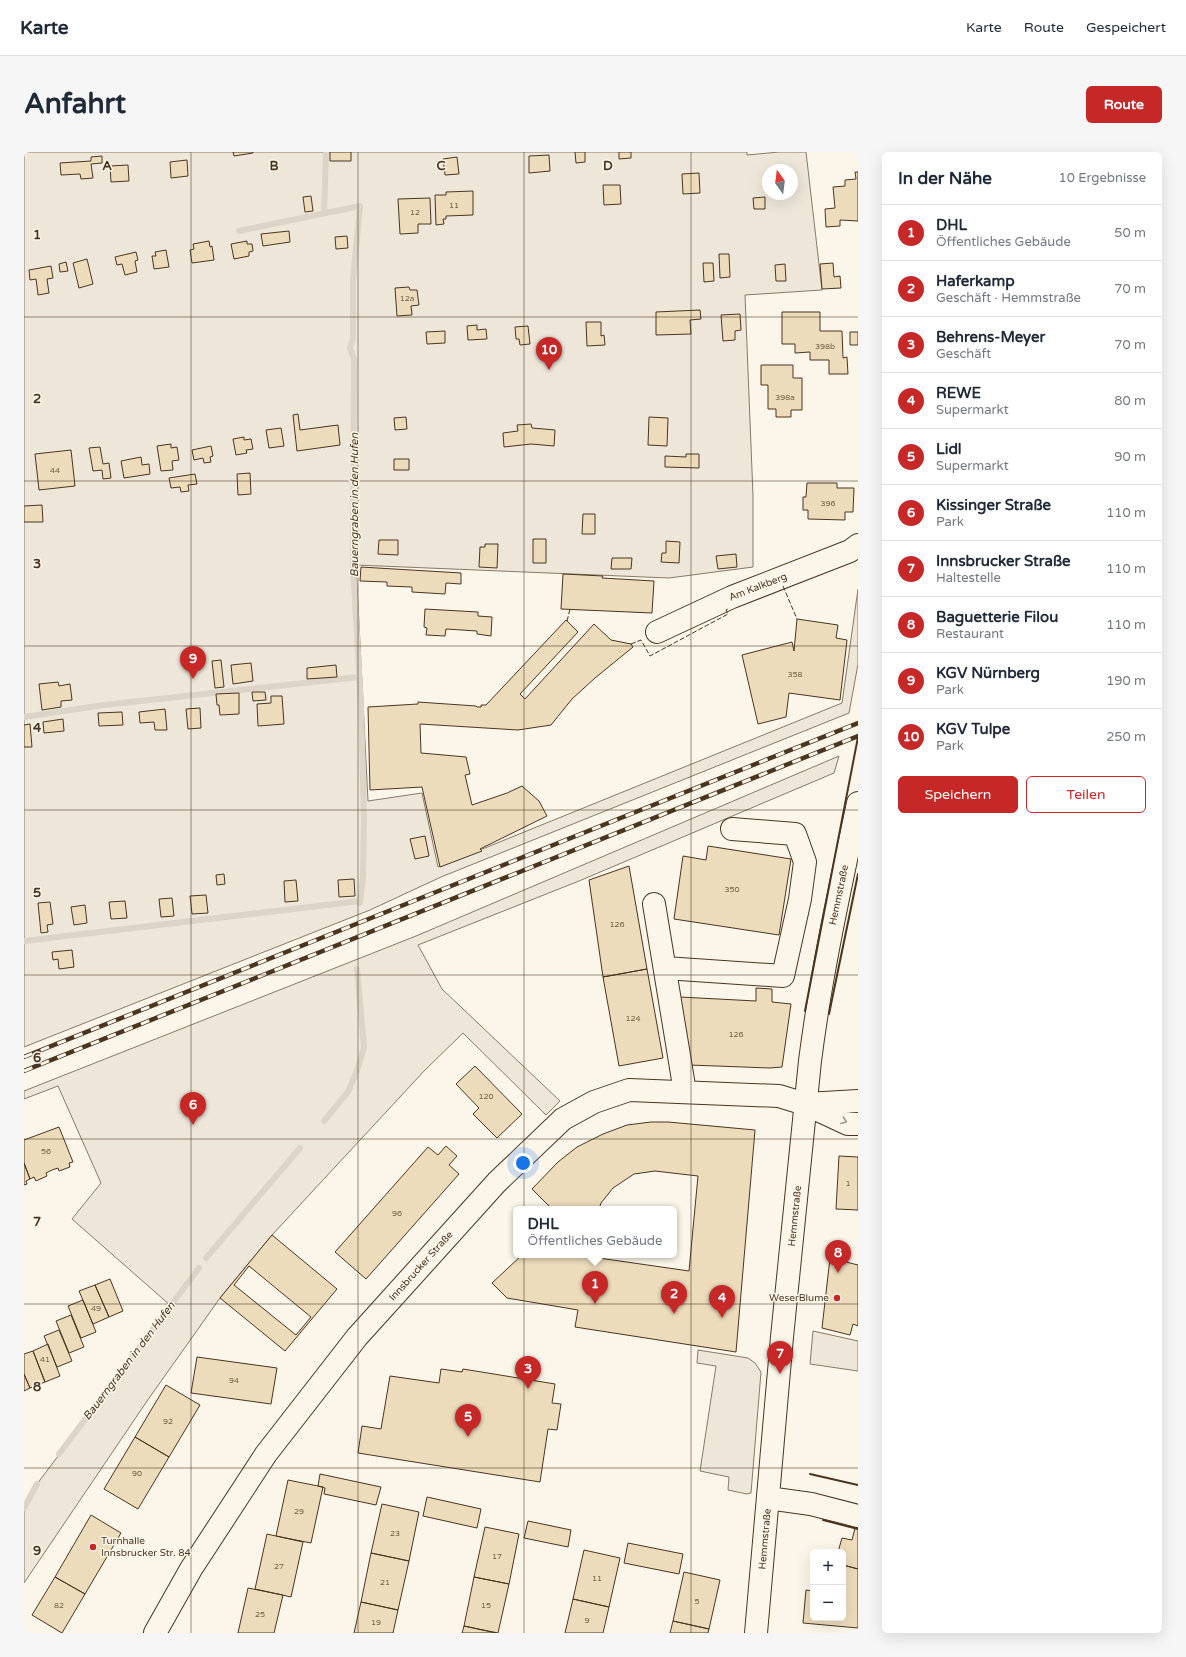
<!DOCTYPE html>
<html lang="de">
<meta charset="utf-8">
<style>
body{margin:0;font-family:"Varela Round",sans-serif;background:#f6f6f7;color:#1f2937}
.controls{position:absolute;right:12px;bottom:12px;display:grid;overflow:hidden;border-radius:6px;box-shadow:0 4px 16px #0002}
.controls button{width:36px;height:36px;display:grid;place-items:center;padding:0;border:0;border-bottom:1px solid #e0e1e3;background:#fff;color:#1f2937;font:20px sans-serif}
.compass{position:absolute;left:738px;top:12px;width:36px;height:36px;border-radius:50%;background:#fff;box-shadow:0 4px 16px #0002;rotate:346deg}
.you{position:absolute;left:499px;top:1011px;width:14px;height:14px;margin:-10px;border:3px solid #fff;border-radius:50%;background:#1a73e8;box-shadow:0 0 0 6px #1a73e833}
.badge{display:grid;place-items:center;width:26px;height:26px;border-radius:50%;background:#c62828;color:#fff;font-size:13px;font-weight:700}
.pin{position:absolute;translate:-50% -33px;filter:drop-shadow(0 1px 2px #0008)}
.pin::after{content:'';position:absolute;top:21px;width:14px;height:12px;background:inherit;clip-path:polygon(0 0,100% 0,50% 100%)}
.popup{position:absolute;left:489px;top:1054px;width:164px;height:52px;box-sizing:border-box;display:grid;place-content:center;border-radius:6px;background:#fff;filter:drop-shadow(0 1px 3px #0005);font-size:13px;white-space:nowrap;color:#747a83}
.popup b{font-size:15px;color:#1f2937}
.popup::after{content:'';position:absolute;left:50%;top:100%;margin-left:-8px;border:8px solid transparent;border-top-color:#fff}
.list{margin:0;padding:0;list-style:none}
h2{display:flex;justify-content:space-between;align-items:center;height:52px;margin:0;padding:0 16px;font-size:17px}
h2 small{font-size:13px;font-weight:400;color:#747a83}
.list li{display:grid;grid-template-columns:26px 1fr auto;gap:12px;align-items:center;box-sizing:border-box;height:56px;padding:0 16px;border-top:1px solid #e0e1e3}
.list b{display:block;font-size:15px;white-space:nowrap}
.list p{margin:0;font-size:13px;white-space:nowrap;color:#747a83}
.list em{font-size:13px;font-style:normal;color:#747a83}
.actions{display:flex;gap:8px;padding:12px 16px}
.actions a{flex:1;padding:9px 0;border:1px solid #c62828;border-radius:6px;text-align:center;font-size:14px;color:#c62828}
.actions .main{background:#c62828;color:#fff}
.map{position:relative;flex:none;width:834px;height:1481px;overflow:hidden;border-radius:6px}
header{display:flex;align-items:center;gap:24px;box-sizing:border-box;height:56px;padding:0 20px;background:#fff;border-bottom:1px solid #e0e1e3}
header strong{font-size:19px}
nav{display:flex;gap:22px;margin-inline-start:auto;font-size:14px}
.intro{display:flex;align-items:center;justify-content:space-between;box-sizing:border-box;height:96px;padding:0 24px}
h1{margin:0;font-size:28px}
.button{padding:10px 18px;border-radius:6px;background:#c62828;color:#fff;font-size:14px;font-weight:700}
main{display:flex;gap:24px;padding:0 24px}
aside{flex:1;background:#fff;border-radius:6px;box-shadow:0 4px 16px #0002}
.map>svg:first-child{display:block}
</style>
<header>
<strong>Karte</strong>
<nav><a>Karte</a><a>Route</a><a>Gespeichert</a></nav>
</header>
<div class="intro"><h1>Anfahrt</h1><a class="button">Route</a></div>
<main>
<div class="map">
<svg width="834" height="1481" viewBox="0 0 834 1481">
<rect width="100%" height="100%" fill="#fbf6e9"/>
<!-- green -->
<path fill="#ede6d9" stroke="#887966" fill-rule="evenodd" d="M0,0h723v3l32,-3h27l16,138 -77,5 8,201v71l-84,11 -313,-13 12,236 54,-8 16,74 404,-164 16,-114v75l-9,49 -408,164 -71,33 -346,137zM744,18h24v24h-24z
M815,604l-5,17 -255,108 -161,64 24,44 118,112 -14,14 -83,-82 -38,37 -153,165 -52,63 -73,103 -123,182v-75l13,-24 134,-178 -99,-87 29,-36 -43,-97 -34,13v-8l392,-155z
M789,1179l45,10v30l-48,-7z
M674,1198l50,8 7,5 6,9 -10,121 -4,1 -19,-4 1,-13 -29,-6 16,-105 -19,-3z"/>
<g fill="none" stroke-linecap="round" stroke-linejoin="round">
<!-- stream -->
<path stroke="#dcd4c6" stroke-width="6" d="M300,61l2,-61
M215,79l121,-25 -7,73v59l-3,10 4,11 -1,207 8,139 3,115 -1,56 -3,27
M0,565l80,-12 255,-28
M0,789l336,-40
M300,969l24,-29 9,-21 7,-24 -7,-78
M182,1106l94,-110
M35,1302l140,-186
M0,1356l13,-24"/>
</g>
<!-- building -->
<path fill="#ecdcbc" stroke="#4a3520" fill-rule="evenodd" d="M209,0h20v1l-19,3z
M306,0h21v9h-21z
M551,0h10v10l-9,1z
M595,0h12v6l-12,1z
M525,3l1,16 -21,2v-17z
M78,4v7l-11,1 2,14 -12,1 -1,-5 -19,1 -1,-12 31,-2v-4z
M433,5l2,17 -14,1 -2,-16z
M163,8l1,16 -17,2 -1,-16z
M104,13l1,16 -18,1 -1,-16z
M831,20h3v49l-18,-1v6l-14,1 -1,-18 10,-1 -2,-21 12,-1v-6l11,-1z
M675,21l1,20 -17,1 -1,-20z
M579,33h17l1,19 -17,1z
M449,39v24l-27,1v3h-3l1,5 -8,1 -1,-30h11v-3z
M287,44l2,15 -8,1 -2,-15z
M741,45v12h-11l-1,-11z
M406,46l1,26h-13v9l-18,1 -2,-35z
M265,79l1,11 -27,4 -2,-12z
M323,84l1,12 -12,1 -1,-12z
M185,89l1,6 2,-1 2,14 -22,3 -2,-13 4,-1 -1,-5z
M223,89v3h5l1,7 -4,1v4l-15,3 -3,-15z
M142,98l3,17 -15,2 -2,-13h4l-1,-4z
M112,100l2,8 -3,1 2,11 -12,3 -3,-11 -5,1 -2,-8z
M695,102h10l1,23 -10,1z
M63,107l6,25 -14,4 -6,-25z
M42,110l2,9 -8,1 -1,-8z
M679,111h10l1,18 -10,1z
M809,111l1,14 6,-1 1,12 -19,1 -2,-25z
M761,112l1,17h-10l-1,-16z
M27,114l2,12 -6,1 2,14 -11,2 -2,-16 -6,1 -1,-10z
M385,135l1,3h7l2,15 -8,1 1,9 -15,1 -2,-28z
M676,158l1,9 -11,1 1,14 -35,1v-23z
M758,160h38v19h22l1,27 4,-1 1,17h-19v-14h-19v-8l-15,1v-9h-13z
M716,162l1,16 -6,1v9l-12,1 -2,-26z
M562,170h15v14l3,-1 1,10 -18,1z
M453,173v5l9,-1 1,10 -19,1 -1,-14z
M504,174l2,18 -10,1 -1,-6h-3l-1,-12z
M421,179v12l-18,1 -1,-12z
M826,180h8v13h-8z
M737,213h32v13h9v32h-11v7h-15v-8h-8v-24h-7z
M274,262l2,16 38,-5 2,20 -43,6 -4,-36z
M382,265l1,12 -12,1 -1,-12z
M625,265l19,1 -1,28 -19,-1z
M507,272l1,4 23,2 -1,16 -23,-2 -27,3 -1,-14 15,-2 -1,-6z
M257,276l3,18 -15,2 -3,-18z
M220,285v3l7,-1 2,10 -7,1 1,3 -11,2 -3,-16z
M147,292v4l6,-1 2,13 -7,1 1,9 -12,1 -4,-25z
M187,294l2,10 -3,1 1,5 -7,1 -1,-5 -9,2 -2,-10z
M76,295l3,17 6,-1 2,15 -8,1 -1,-9 -9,1 -4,-23z
M47,298l4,36 -36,4 -4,-36z
M662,302h13v14l-34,-1v-11l21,1z
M117,305l1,8 7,-1 1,10 -26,4 -3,-17z
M370,307h15v11h-15z
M226,321l1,21 -13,1 -1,-21z
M171,322l2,10 -9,1 1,6 -8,1 -1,-5 -9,1 -2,-10z
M783,331h30v5h17l-1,24h-8v8l-37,-1v-9h-5v-13h3z
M18,353l1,17h-19v-16z
M559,362h12v20h-13z
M509,387h13v24h-13z
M355,388h19v15l-20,-1z
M642,389l14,1 -1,21 -18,-1 1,-9h4z
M461,392h13l-1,24 -18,-1 1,-20h5z
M712,402l1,13 -19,2 -2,-13z
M588,406h20l-1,11h-20z
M337,415l100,6v11l-15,-1 -1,11 -33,-2v-5l-25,-1v-4l-27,-1z
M539,422l40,2 -1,2 52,3 -2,32 -91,-4z
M401,457l53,3v4l14,1 -1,19 -14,-2v-3l-31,-2 -1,7 -19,-1 1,-7 -3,-1z
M773,467l41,6 -2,13 11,2 -7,60 -51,-7 -3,24 -28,7 -16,-69 50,-13 2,9z
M542,468l12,12 -58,62 5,5 69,-75 17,16 20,4 2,3 -38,31 -23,21 -21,26 -33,5 -98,-6 1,29 45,4 4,17 -5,1 7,30 35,-12 15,-7 17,15 8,15 -67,33 2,2 -42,16 -18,-80 -52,3 -2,-83 50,-3v-2l58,4 1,1h4v-2h5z
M197,508l3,27 -9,1 -3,-27z
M227,511l2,18 -20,3 -2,-19z
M312,513l1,12 -30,2v-11z
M34,530l1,4 11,-2 2,16 -11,1v6l-19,3 -3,-26z
M228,540h13l1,8 -13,1z
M215,541v21l-19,1 -1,-10h-2l-1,-11z
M247,544h11l2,28 -26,2 -1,-22 14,-1z
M176,556l1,20 -13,1 -2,-20z
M141,557l2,21h-12l-1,-8 -14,1 -1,-11z
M98,560l1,13 -24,1 -1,-13z
M39,567l1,12 -20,2 -1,-11z
M6,572l2,23h-8v-22z
M401,684l4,20 -14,3 -5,-20z
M684,694l83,13 -12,76 -105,-16 9,-63 23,4z
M605,714l18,103 -44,8 -14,-97z
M200,722l1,10 -8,1 -1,-10z
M330,727l1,17 -16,1 -1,-17z
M272,728l2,21 -13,1 -1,-21z
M182,743l2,18 -16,1 -2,-18z
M148,746l2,18 -13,1 -2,-18z
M101,749l2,17 -16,1 -2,-17z
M26,750l3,22 -6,1 1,7 -7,1 -3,-30z
M61,753l2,18 -13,2 -3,-18z
M48,798l2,17 -15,2 -1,-10 -5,1 -1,-8z
M623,817l16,89 -44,8 -16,-89z
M732,836l16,1v13l19,2 -9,63 -12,1 -81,-3 -9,-68 76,4z
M451,914l47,48 -25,24 -24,-24 6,-6 -23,-24z
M627,970h17l87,8 -19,222 -161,-25 3,-17 -71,-12 -15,-15 30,-28h56l111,16 9,-95 -43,-5 -21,3 -21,14 -12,15 -2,6h-47l-20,-20 26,-27 19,-15 26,-13 24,-9z
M35,975l14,35 -4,1 1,4 -11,4 -1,-3 -6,2 -6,3 1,3 -11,5 -2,-4 -4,2 -6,-16v-23z
M422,994l11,10 -8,9 10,9 -93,105 -31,-27 93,-105 10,8z
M815,1004l19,1v53l-22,-1z
M0,1011l6,16 -4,2 1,3 -3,1z
M248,1083l65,54 -52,62 -65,-53zM225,1114l62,51 -15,18 -62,-50z
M806,1106l28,7v61l-5,-2 -3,11 -28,-7z
M86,1127l13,32 -14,6 -14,-32z
M71,1133l14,32 -16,7 -14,-33z
M59,1148l13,32 -15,6 -13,-32z
M47,1163l13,32 -15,6 -13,-32z
M35,1178l13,31 -15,6 -13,-31z
M24,1192l12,32 -15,6 -12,-31z
M9,1199l12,31 -15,6 -6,-14v-20z
M173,1205l80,11 -6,36 -80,-11z
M417,1217l21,3 1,-3 92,15 -3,19 9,1 -4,26 -9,-1 -8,53 -182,-29 4,-27 19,3 9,-53 49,7z
M0,1222l6,14 -6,3z
M142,1233l34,20 -31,52 -34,-20z
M111,1285l34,20 -31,52 -34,-20z
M296,1322l61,13 -5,18 -52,-11 1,-6 -7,-2z
M264,1328l35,7 -12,56 -35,-7z
M403,1345l54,12 -4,19 -54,-12z
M358,1352l37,8 -10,49 -38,-8z
M67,1363l30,18 -36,61 -30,-17z
M504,1369l43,9 -3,17 -44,-9z
M461,1375l34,7 -10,50 -35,-7z
M831,1376l3,1v40l-15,-4v-13h-5l4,-14 10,2z
M243,1382l36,8 -12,55 -36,-8z
M604,1391l55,11 -4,20 -55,-11z
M560,1398l36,8 -11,49 -36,-8z
M347,1401l38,8 -11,49 -37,-8z
M819,1413l15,4v59l-55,-5 3,-33 7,1v27h30z
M660,1420l36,8 -11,49 -36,-8z
M31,1425l30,17 -23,39 -30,-18z
M450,1425l35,7 -11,49 -34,-7z
M224,1436l35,7 -9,38h-36z
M549,1447l36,8 -6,26h-38z
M337,1450l37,8 -5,23h-39z
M649,1469l36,8 -1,4h-38z
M440,1474l32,7h-34z"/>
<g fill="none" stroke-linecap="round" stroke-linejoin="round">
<defs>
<path id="minor" d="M633,480l75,-35 118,-46 8,-6
M630,752l31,188
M641,816l118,8 17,-77 5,-37 -10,-28 -63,-5
M782,952l52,-3
M744,1346l43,6 47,12
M131,1481l36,-64 75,-115 91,-117 140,-155 66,-63 31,-17 35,-12 150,6 26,8 43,20h10
M732,1481l26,-296 28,-276c11,-87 30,-173 48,-258"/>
</defs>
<!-- minor casing -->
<use href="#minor" stroke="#4a3520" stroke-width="24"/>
<!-- minor -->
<use href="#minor" stroke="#fbf6e9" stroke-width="22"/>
<defs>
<path id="rail" d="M0,905l834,-334
M0,919l834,-335"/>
</defs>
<!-- rail casing -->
<use href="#rail" stroke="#4a3520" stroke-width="4.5"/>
<!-- rail -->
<use href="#rail" stroke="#fbf6e9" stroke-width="3" stroke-dasharray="9" stroke-linecap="butt"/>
<!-- fence -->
<path stroke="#4a3520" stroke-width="1" stroke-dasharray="5 2" stroke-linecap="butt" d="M759,434l14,33
M543,469l3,-12
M607,492l10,-4 9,16 78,-42 -2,-4 2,-1"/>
<!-- wall -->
<path stroke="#4a3520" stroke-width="2" d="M781,859l53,-274
M805,862l29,-140
M786,1322l48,11
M799,1368l35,9"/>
</g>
<!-- one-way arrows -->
<defs><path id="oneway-chevron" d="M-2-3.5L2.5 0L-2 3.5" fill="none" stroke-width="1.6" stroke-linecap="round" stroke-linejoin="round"/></defs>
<use stroke="#a29684" href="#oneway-chevron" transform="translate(820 969) rotate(21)"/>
<!-- grid -->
<path fill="none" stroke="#4a3520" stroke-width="1" stroke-opacity="0.55" d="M167,0v1481M334,0v1481M500,0v1481M667,0v1481M0,165h834M0,329h834M0,494h834M0,658h834M0,823h834M0,987h834M0,1152h834M0,1316h834"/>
<!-- markers -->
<g fill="#c62828" stroke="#fbf6e9" stroke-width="1.5">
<circle cx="813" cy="1146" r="4"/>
<circle cx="69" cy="1395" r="4"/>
</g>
<g text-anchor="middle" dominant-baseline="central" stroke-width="3" stroke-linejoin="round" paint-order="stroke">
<!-- number labels -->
<g font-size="8" fill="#725f47">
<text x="430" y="53">11</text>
<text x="391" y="60">12</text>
<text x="383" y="146">12a</text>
<text x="801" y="194">398b</text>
<text x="761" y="245">398a</text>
<text x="31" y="318">44</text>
<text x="804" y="351">396</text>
<text x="771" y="522">358</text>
<text x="708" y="737">350</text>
<text x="593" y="772">126</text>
<text x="609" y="866">124</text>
<text x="712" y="882">126</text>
<text x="462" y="944">120</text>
<text x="22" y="999">56</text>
<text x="824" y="1031">1</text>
<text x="373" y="1061">96</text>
<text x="72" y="1156">49</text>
<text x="21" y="1207">41</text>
<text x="210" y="1228">94</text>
<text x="144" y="1269">92</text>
<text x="113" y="1321">90</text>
<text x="275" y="1359">29</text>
<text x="371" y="1381">23</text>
<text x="473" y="1404">17</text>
<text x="255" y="1414">27</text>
<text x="573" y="1426">11</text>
<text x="361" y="1430">21</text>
<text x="673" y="1449">5</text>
<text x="35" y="1453">82</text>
<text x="462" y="1453">15</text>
<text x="236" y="1462">25</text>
<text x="563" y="1468">9</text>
<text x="352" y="1470">19</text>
</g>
<!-- street labels -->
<g font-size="10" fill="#4a3520" stroke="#fbf6e9">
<text transform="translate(734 435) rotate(-21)">Am Kalkberg</text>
<text transform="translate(815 743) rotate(-78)">Hemmstraße</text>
<text transform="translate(771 1064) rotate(-84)">Hemmstraße</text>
<text transform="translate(397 1114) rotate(-48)">Innsbrucker Straße</text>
<text transform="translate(741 1387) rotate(-85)">Hemmstraße</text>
</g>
<!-- poi labels -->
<g font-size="10" fill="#4a3520" stroke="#fbf6e9" text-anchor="end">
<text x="805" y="1146">WeserBlume</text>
<text x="77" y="1389" text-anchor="start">Turnhalle<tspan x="77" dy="12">Innsbrucker Str. 84</tspan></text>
</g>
<!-- water labels -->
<g font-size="11" font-style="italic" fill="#4a3520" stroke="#fbf6e9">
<text transform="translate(330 353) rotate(-90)">Bauerngraben in den Hufen</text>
<text transform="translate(105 1209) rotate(-53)">Bauerngraben in den Hufen</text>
</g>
</g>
<g font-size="13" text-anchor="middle" font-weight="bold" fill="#4a3520" stroke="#fbf6e9" stroke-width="3" stroke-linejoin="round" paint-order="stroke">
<text x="83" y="18">A</text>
<text x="250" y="18">B</text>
<text x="417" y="18">C</text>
<text x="584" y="18">D</text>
<text x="13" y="87">1</text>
<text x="13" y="251">2</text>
<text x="13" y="416">3</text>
<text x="13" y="580">4</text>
<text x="13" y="745">5</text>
<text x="13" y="910">6</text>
<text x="13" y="1074">7</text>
<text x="13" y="1239">8</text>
<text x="13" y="1403">9</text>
</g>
</svg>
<div class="controls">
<button>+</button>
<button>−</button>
</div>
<svg class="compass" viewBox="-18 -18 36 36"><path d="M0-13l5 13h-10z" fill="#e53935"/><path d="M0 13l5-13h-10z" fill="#747a83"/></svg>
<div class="you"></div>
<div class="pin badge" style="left:571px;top:1152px">1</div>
<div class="popup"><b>DHL</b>Öffentliches Gebäude</div>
<div class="pin badge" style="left:650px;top:1162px">2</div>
<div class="pin badge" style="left:504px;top:1237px">3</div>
<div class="pin badge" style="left:698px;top:1166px">4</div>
<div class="pin badge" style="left:444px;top:1285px">5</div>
<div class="pin badge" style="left:169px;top:973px">6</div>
<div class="pin badge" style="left:756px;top:1222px">7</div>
<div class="pin badge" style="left:814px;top:1121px">8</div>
<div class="pin badge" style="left:169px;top:527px">9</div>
<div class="pin badge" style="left:525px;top:218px">10</div>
</div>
<aside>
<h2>In der Nähe<small>10 Ergebnisse</small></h2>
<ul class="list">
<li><span class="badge">1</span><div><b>DHL</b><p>Öffentliches Gebäude</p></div><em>50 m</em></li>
<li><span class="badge">2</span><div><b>Haferkamp</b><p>Geschäft · Hemmstraße</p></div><em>70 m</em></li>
<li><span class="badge">3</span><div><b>Behrens-Meyer</b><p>Geschäft</p></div><em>70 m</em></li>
<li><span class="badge">4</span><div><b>REWE</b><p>Supermarkt</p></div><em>80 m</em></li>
<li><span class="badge">5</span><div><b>Lidl</b><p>Supermarkt</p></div><em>90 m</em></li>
<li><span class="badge">6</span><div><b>Kissinger Straße</b><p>Park</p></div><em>110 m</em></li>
<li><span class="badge">7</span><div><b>Innsbrucker Straße</b><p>Haltestelle</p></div><em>110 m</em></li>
<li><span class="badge">8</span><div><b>Baguetterie Filou</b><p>Restaurant</p></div><em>110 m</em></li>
<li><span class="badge">9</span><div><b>KGV Nürnberg</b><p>Park</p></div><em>190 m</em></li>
<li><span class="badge">10</span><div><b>KGV Tulpe</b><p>Park</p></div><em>250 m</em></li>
</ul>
<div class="actions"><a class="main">Speichern</a><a>Teilen</a></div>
</aside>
</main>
